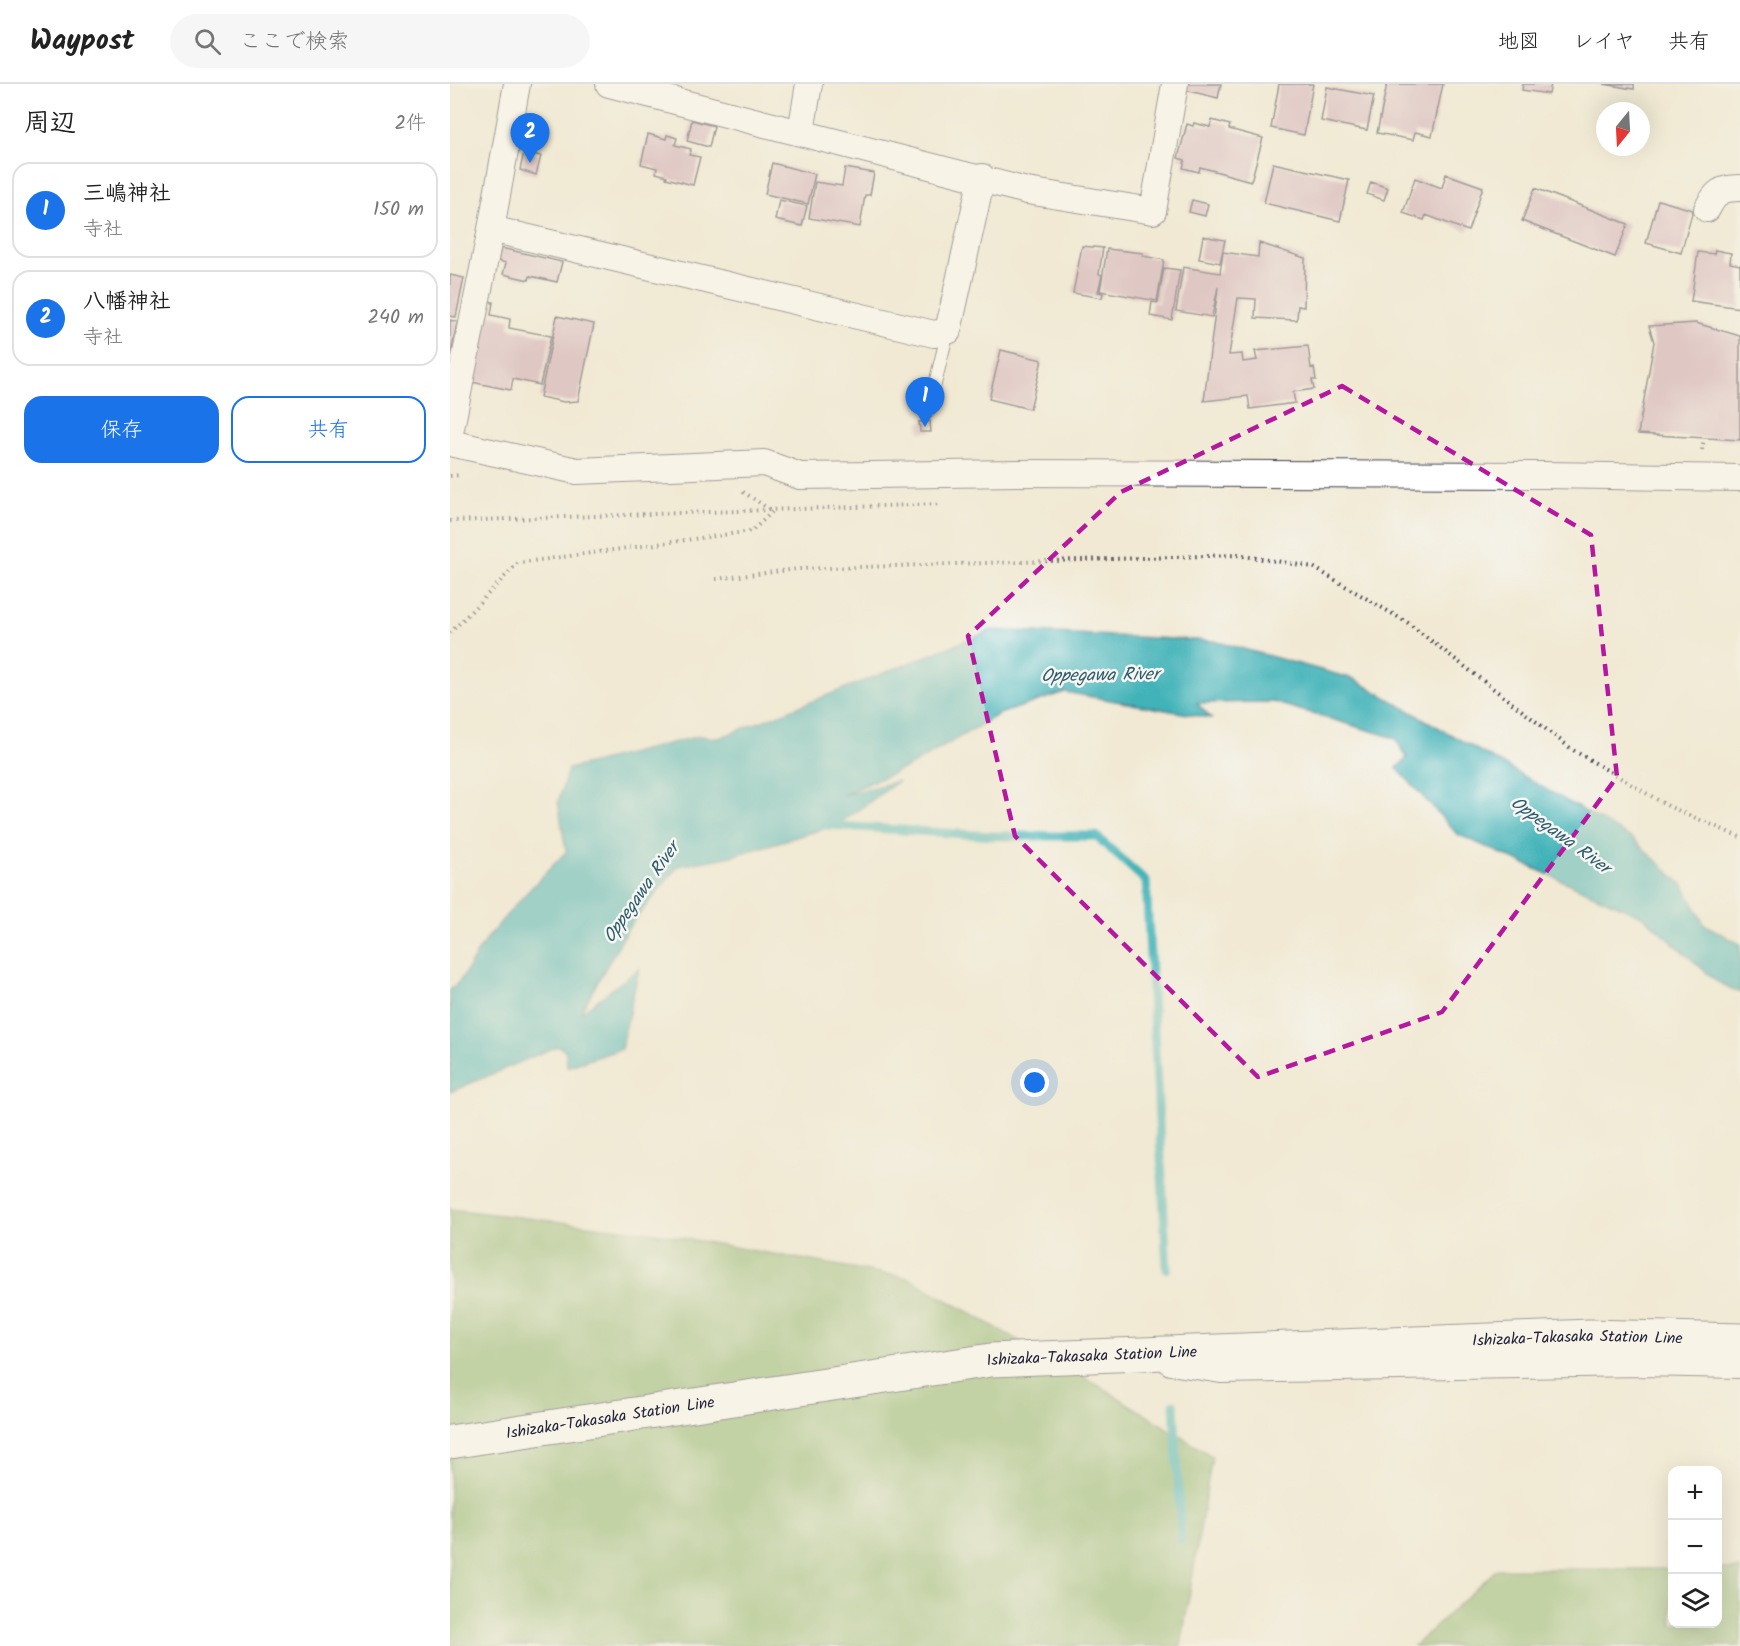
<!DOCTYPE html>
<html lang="ja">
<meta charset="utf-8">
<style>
body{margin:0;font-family:Kalam,"Klee One",sans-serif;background:#f6f6f6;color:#222}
.controls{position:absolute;right:18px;bottom:18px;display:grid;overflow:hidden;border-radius:12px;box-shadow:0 6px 24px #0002}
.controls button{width:54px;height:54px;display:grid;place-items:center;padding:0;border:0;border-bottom:2px solid #e0e0e0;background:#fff;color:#222;font:30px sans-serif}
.compass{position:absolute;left:1146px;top:18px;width:54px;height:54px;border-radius:50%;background:#fff;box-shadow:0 6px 24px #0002;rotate:198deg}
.you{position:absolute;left:585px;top:999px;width:21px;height:21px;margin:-15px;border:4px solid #fff;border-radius:50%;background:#1a73e8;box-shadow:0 0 0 9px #1a73e833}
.badge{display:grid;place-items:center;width:39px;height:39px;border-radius:50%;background:#1a73e8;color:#fff;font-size:20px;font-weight:700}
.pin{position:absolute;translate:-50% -50px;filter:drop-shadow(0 2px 3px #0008)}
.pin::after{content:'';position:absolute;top:32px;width:21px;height:18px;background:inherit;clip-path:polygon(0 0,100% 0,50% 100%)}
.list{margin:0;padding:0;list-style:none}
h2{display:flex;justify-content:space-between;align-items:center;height:78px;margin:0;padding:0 24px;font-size:26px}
h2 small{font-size:20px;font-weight:400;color:#767676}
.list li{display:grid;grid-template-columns:39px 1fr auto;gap:18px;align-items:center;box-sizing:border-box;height:96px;margin:0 12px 12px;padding:0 12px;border:2px solid #e0e0e0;border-radius:18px}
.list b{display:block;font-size:22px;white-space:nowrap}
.list p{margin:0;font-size:20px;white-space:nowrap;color:#767676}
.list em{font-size:20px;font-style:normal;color:#767676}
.actions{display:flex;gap:12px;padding:18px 24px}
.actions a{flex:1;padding:14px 0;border:2px solid #1a73e8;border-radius:18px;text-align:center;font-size:21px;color:#1a73e8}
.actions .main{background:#1a73e8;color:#fff}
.icon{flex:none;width:33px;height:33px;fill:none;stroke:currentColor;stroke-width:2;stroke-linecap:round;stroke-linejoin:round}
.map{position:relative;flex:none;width:1290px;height:1562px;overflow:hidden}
header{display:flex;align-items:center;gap:36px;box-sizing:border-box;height:84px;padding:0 30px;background:#fff;border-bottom:2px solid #e0e0e0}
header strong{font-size:28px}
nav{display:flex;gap:33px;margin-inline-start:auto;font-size:21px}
.search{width:420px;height:54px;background:#f6f6f6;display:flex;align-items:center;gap:15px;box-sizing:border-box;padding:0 21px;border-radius:33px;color:#767676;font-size:22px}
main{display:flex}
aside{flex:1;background:#fff}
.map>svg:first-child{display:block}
</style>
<header>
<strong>Waypost</strong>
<div class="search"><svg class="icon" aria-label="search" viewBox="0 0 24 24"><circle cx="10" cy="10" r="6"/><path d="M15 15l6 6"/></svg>ここで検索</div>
<nav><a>地図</a><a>レイヤ</a><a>共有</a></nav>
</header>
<main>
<aside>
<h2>周辺<small>2件</small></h2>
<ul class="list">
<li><span class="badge">1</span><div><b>三嶋神社</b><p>寺社</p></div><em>150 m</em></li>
<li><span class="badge">2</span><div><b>八幡神社</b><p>寺社</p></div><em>240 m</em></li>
</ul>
<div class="actions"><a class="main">保存</a><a>共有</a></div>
</aside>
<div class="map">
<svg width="1290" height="1562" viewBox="0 0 1290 1562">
<rect width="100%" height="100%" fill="#f6f6f2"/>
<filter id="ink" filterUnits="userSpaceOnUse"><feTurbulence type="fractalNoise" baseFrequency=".0167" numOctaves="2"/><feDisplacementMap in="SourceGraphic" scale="12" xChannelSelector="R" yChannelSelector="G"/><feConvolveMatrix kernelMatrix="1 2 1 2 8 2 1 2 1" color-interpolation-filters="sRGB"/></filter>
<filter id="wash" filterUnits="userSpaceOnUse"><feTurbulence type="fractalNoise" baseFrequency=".008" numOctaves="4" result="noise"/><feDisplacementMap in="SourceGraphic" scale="24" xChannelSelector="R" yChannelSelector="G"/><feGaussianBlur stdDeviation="1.35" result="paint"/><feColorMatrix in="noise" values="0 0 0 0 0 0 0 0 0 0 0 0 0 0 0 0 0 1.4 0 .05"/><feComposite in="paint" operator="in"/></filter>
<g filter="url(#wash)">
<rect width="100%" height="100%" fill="#f1e9d3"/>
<!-- forest -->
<path fill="#8bb56c" stroke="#566c54" stroke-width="1.5" d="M0,1125l205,24 253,45 190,107 114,71 -31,190h-731z
M1047,1485h175v55h46v-55h22v77h-326z"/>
<!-- water -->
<path fill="#41b2b8" stroke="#326a7a" stroke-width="1.5" d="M542,546l222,11 140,38 279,160 51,47 20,38 36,20v49l-24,-12 -72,-64 -187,-83 -60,-66 10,-10 -12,-20 -122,-36 -76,1 14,15 -146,-26 -66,22 -87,51 -70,30 57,-14 -62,44 -109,32 -50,9 -49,61 -49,86 59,-44 -18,80 -54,18 -1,-16 -8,-5 -108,46v-102c16,-12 21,-29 32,-45 26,-34 54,-63 84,-93l-8,-50 10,-33 131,-33 20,2z"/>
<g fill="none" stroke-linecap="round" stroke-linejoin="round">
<!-- stream -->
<path stroke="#41b2b8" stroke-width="9" d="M376,741l168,11h102l50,45 21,388
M724,1320l7,136"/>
</g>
<g id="blocks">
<!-- building -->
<path fill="#cb9db1" d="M732,0h39l-3,14 -37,-9z
M829,0h34l-9,51 -33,-7z
M937,0h56l-11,52 -17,-4 -2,8 -36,-7z
M1073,0h28l-2,10 -27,-4z
M1153,0h31v5z
M877,3l47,9 -7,34 -46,-9z
M242,36l22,6 -5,21 -22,-6z
M762,36l18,5 -1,4 34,9 -12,43 -51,-14 -1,5 -16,-4 2,-8 -7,-2 9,-34 6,2 1,-3 16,4z
M198,50l18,5 1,-4 10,3 -2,7 16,4 -2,6 11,2 -7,28 -27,-7 1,-2 -11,-3 1,-5 -16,-4z
M74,68l17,4 -5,19 -16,-5z
M322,79l43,11 -7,30 -43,-10z
M823,79l76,17 -9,41 -76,-18z
M395,84l29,5 -4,22h-5l-5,32 -51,-9 6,-36 27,4z
M996,90l37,13 -15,44 -42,-16 -2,5 -21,-7 12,-35 27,10z
M921,98l17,6 -4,12 -17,-6z
M1085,104l93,36 -13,33 -93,-36z
M329,116l28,6 -5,20 -27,-6z
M742,116l16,4 -3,12 -16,-4z
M1208,116l35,10 -12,43 -35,-10z
M753,152l22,4 -5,23 -21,-4z
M809,159l46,15 -1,49 -6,-1 -1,14 -42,-2 1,-19 -18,-1 -9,57 13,-1 1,8 14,-2 -2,-9 53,-5 3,22 3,-1 2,13h-4l2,9 -21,3 2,11 -45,6 -2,-13 -44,5 14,-114 -6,30 -36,-6 7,-44 37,6 3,-21 35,5z
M632,162l21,2 -4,26 3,1 -4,17 5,1 -1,5 -29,-5z
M51,164l61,14 -5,20 -27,-6 -1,4 -26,-6 3,-11 -8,-2z
M657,165l36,4v3l21,4 -7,41 -57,-10z
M1265,166l16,3 -1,10 10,2v43l-49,-7 7,-49 16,2z
M714,184l16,2 -8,50 -22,-4 2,-14 6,1z
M0,191l14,3 -8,39 -6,-1z
M33,217l10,1 -2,13 19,4 -1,9 42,8 -11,49 -27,-6 -2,11 -45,-9z
M107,232l37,8 -16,77 -14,1 -24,-5z
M0,236l7,2 -6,32h-1z
M1246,239l44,13v104l-102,-6 16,-92 -5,-16z
M551,266l41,10 -12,49 -41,-10z
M480,337l1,11h-11l-1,-10z"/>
</g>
</g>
<g filter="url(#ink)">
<use href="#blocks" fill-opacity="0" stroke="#414052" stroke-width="1.5"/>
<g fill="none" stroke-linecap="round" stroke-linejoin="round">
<defs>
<path id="lane" d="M478,328l20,-81"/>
<path id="street" d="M67,0l-26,145 443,105 14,-3 34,-154
M159,0l418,107 126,20 22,-127
M351,48l8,-48
M1257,125c9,-17 14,-21 33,-21
M0,349l41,-204
M0,359l127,28 187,-8 36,13 217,-3 527,2 196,3
M721,1278l50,8 419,-7 100,2"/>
<g id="secondary">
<path id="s1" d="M0,1358l541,-82 599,-24 150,4"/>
</g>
</defs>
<!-- lane casing -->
<use href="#lane" stroke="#414052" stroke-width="14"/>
<!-- street casing -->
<use href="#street" stroke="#414052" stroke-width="28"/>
<!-- secondary casing -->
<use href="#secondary" stroke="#414052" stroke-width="35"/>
<!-- path -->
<path stroke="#414052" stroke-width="4" stroke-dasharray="1.5 4.5" stroke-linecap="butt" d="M1252,366l2,-12
M0,392l11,-1
M293,408l29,19
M0,437l491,-17
M266,495l82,-10 439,-14 76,12 95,56 165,127 95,56 72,31
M0,549l68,-70 234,-32 20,-19"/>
<!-- lane -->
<use href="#lane" stroke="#fff" stroke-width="12"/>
<!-- street -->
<use href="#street" stroke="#fff" stroke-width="26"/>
<!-- secondary -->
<use href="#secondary" stroke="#fff" stroke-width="33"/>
</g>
</g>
<!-- marked area -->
<path d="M0 0H1290V1562H0ZM892,302l249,149 26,242 -175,235 -184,65 -243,-241 -47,-200 153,-144z" fill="#f1e9d3" fill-opacity=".55" fill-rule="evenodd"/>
<path fill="none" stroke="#b5179e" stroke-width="4.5" stroke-dasharray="12 8" stroke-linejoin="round" d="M892,302l249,149 26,242 -175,235 -184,65 -243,-241 -47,-200 153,-144z"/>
<g text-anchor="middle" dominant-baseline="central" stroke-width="5" stroke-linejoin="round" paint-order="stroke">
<!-- street labels -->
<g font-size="16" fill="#22223b" stroke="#f6f6f2">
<text stroke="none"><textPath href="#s1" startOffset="1134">Ishizaka-Takasaka Station Line</textPath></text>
<text stroke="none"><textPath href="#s1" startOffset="648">Ishizaka-Takasaka Station Line</textPath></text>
<text stroke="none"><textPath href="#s1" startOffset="162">Ishizaka-Takasaka Station Line</textPath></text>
</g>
<!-- water labels -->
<g font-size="18" font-style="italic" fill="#2e5c6d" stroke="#f6f6f2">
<text transform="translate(650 592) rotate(-1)">Oppegawa River</text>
<text transform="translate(1110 752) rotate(36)">Oppegawa River</text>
<text transform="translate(192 809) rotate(-55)">Oppegawa River</text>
</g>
</g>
</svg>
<div class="controls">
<button>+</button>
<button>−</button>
<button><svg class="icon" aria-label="layers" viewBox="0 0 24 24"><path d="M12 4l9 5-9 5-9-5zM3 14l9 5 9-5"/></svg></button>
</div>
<svg class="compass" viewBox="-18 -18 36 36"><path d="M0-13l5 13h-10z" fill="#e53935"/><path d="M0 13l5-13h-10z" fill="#767676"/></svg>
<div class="you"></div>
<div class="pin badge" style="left:475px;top:343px">1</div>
<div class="pin badge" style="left:80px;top:79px">2</div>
</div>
</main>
